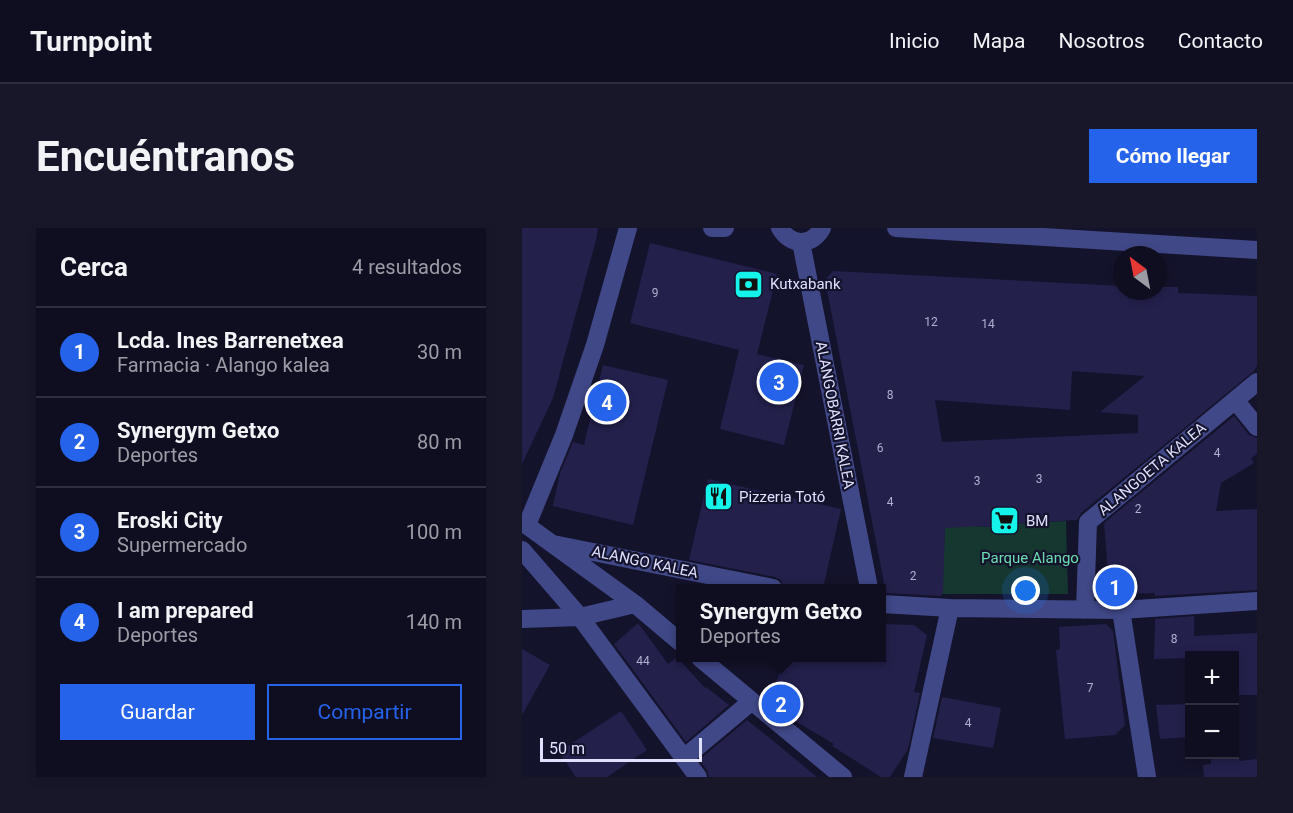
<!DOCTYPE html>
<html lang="es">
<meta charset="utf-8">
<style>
body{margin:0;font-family:Roboto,sans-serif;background:#18172a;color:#f1f3f6}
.controls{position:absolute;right:18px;bottom:18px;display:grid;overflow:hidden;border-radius:0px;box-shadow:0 3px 9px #0003}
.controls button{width:54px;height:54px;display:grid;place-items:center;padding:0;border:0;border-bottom:2px solid #2f2e3f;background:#0f0e21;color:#f1f3f6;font:30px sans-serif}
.compass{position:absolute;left:591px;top:18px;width:54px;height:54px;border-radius:50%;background:#0f0e21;box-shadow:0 3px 9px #0003;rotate:328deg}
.scale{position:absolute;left:18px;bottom:15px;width:162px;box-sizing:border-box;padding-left:6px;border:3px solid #dfe0fe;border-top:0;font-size:16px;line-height:21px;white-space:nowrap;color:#dfe0fe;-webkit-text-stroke:4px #14132c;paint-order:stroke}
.you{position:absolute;left:504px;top:363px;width:21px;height:21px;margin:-15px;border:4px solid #fff;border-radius:50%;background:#1a73e8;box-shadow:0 0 0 9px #1a73e833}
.badge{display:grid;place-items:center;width:39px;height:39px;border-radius:50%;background:#2563eb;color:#fff;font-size:20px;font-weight:700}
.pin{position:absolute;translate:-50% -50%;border:3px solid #fff;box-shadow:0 2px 6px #0006}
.popup{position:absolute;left:154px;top:356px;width:210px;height:78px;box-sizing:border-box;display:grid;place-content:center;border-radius:0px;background:#0f0e21;filter:drop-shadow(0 2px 4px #0005);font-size:20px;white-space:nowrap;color:#9b9ca5}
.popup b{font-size:22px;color:#f1f3f6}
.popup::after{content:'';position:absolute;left:50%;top:100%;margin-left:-12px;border:12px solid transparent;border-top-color:#0f0e21}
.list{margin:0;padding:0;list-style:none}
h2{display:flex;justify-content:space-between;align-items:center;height:78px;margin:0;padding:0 24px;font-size:26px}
h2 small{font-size:20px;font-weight:400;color:#9b9ca5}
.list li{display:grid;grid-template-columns:39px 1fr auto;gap:18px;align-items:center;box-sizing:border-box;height:90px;padding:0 24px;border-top:2px solid #2f2e3f}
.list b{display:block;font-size:22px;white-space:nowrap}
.list p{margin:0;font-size:20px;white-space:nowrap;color:#9b9ca5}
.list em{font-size:20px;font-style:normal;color:#9b9ca5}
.actions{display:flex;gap:12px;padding:18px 24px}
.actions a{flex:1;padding:14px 0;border:2px solid #2563eb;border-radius:0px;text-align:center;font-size:21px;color:#2563eb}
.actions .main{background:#2563eb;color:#fff}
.map{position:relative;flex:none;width:735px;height:549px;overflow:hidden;border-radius:0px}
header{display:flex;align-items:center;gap:36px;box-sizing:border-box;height:84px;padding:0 30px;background:#0f0e21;border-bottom:2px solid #2f2e3f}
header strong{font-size:28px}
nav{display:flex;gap:33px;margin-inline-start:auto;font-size:21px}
.intro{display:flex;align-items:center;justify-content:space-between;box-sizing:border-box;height:144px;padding:0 36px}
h1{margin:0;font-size:42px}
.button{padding:15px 27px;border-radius:0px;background:#2563eb;color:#fff;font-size:21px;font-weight:700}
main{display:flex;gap:36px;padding:0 36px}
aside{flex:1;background:#0f0e21;border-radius:0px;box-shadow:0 3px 9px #0003}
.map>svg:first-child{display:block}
</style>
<header>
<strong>Turnpoint</strong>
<nav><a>Inicio</a><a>Mapa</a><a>Nosotros</a><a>Contacto</a></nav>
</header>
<div class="intro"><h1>Encuéntranos</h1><a class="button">Cómo llegar</a></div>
<main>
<aside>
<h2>Cerca<small>4 resultados</small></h2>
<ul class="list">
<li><span class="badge">1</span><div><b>Lcda. Ines Barrenetxea</b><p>Farmacia · Alango kalea</p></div><em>30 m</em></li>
<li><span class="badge">2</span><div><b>Synergym Getxo</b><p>Deportes</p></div><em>80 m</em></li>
<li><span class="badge">3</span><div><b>Eroski City</b><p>Supermercado</p></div><em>100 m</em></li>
<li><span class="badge">4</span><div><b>I am prepared</b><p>Deportes</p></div><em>140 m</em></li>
</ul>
<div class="actions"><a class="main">Guardar</a><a>Compartir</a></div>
</aside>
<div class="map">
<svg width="735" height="549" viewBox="0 0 735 549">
<rect width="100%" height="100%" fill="#14132c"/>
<!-- green -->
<path fill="#163630" d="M544,293l2,73h-126l3,-70 43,3 24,-3z"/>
<!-- building -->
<path fill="#23204c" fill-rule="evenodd" d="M0,0h76l-2,12 -43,158 -31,66z
M128,15l127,31 -20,80 47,11 -20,80 -64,-16 19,-79 -109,-27z
M311,43l289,15v5h36v-4h20v6l79,3v70l-3,5 -173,142 -4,7 -65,4 -24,3 -8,-1 -35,2 -2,63 -2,5 -55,-3 -61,-313zM550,143l73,5 -45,36 38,3v18l-196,9 -7,-42 135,10z
M81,137l65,15 -35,145 -80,-19 7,-33 13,-31 11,3z
M712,188l15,19 8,3v16l-6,4 3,5 -33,20 -5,28 41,-2v81l-102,6v-3l-34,1 -12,-11 -5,-60z
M186,251l133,30 -18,79h-39l-3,-8 -6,-3 -86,-17z
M672,388v20l63,-3v62h-23v-39h-44v2l-36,1 1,-40z
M116,395l30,41 9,-7 28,31 1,-1 23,18 -43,37 -72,-98z
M360,396l32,1 13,10 -13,57 6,1 -12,56 -18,28h-9l-49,-31 2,-2 -44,-26 -14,-11 -6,-12 17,-38h95z
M584,396l7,7 12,94 -10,10 -50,4 -9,-89 4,-1 -1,-22z
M0,421l28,16 -28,50z
M420,469l59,11 -8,40 -60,-10z
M668,476v33l-30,2 -4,-34z
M99,483l26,39 -40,27h-31l-17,-25z
M225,492l25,20 45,37h-108l-2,-7 -8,-10z
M689,526h28v7l18,-2v18h-53l-1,-12 8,-1z"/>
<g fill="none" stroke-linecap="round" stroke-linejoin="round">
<!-- minor -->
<path stroke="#414888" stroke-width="18" d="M190,0h13
M258,0c10,18 32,19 42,0
M374,0l361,22
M279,14l68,346
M713,172l22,27
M0,294l113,82 45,38
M5,297l37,-90 31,-90 33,-117
M31,316l220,44
M0,322l58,67 118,160
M360,376l68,4 171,2 136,-9
M563,382l3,-88 169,-140
M599,382l26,167
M0,391l58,-2 55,-13
M178,430l143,119
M162,530l68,-57
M391,549l37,-169"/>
</g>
<!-- icons -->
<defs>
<symbol id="bank-square" viewBox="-11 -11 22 22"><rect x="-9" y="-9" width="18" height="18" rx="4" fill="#15f4eb" stroke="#14132c"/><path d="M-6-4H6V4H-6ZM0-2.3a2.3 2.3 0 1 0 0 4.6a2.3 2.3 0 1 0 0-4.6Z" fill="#111"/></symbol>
<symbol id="restaurant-square" viewBox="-11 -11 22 22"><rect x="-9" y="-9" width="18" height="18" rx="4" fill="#15f4eb" stroke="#14132c"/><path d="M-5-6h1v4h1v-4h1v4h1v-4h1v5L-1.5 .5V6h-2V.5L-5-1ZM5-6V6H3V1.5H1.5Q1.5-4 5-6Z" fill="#111"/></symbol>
<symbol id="supermarket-square" viewBox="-11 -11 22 22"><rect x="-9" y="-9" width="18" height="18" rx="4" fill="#15f4eb" stroke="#14132c"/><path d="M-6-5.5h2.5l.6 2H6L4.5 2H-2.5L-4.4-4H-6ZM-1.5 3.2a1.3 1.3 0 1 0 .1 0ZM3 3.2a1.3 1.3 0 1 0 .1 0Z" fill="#111"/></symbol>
</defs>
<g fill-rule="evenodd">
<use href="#bank-square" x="210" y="40" width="33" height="33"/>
<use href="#restaurant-square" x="180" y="252" width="33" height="33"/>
<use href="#supermarket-square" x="466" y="276" width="33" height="33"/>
</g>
<g text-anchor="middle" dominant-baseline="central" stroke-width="4.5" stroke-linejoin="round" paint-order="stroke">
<!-- number labels -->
<g font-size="12" fill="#b0b0d2">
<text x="133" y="65">9</text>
<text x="409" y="94">12</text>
<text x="466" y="96">14</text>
<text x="368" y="167">8</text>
<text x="358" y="220">6</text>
<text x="695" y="225">4</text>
<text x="517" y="251">3</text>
<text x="455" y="253">3</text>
<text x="368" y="274">4</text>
<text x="616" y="281">2</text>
<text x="391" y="348">2</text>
<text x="652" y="411">8</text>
<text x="121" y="433">44</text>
<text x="568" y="460">7</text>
<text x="446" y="495">4</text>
</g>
<!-- poi labels -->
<g font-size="15" fill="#dfe0fe" stroke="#14132c" text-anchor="start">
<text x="248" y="56">Kutxabank</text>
<text x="217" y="269">Pizzeria Totó</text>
<text x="504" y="293">BM</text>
</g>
<!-- street labels -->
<g font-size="15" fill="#dfe0fe" stroke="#14132c">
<text transform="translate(313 187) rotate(79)">ALANGOBARRI KALEA</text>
<text transform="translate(630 241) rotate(-40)">ALANGOETA KALEA</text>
<text transform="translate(123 334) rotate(12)">ALANGO KALEA</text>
</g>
<!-- park labels -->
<g font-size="15" fill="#6ddcb0" stroke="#14132c">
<text x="508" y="330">Parque Alango</text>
</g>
</g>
</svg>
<div class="controls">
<button>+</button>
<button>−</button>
</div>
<svg class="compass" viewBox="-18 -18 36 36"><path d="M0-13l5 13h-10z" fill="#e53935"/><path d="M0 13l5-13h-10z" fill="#9b9ca5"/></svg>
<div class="scale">50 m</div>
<div class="you"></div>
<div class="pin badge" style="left:593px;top:359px">1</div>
<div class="pin badge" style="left:259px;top:476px">2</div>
<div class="popup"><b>Synergym Getxo</b>Deportes</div>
<div class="pin badge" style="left:257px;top:154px">3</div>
<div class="pin badge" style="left:85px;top:174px">4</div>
</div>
</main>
